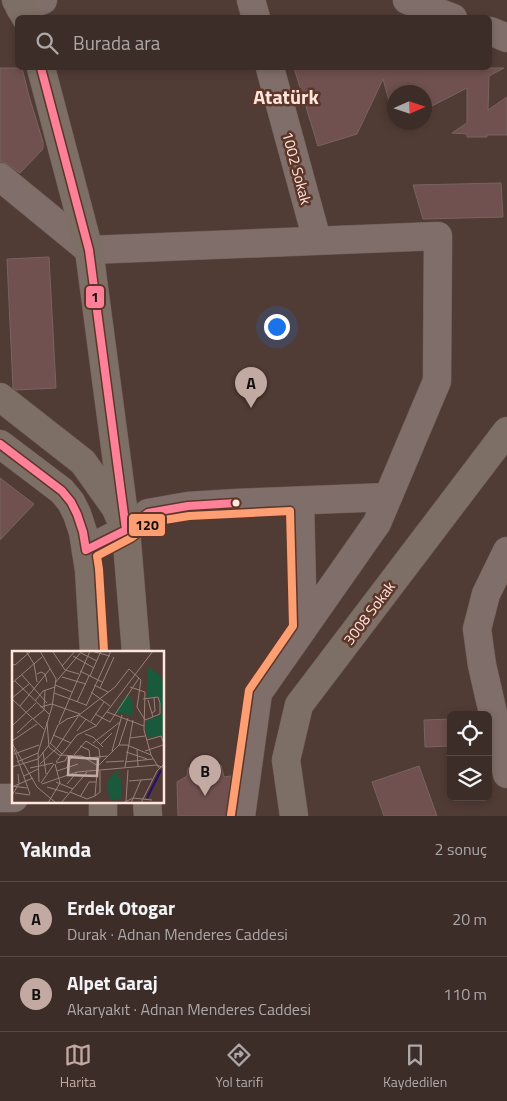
<!DOCTYPE html>
<html lang="tr">
<meta charset="utf-8">
<style>
body{margin:0;font-family:"Titillium Web",sans-serif;background:#483934;color:#f1f3f6}
.controls{position:absolute;right:15px;bottom:15px;display:grid;overflow:hidden;border-radius:8px;box-shadow:0 2px 8px #0003}
.controls button{width:45px;height:45px;display:grid;place-items:center;padding:0;border:0;border-bottom:1px solid #564945;background:#3d2d28;color:#f1f3f6;font:25px sans-serif}
.compass{position:absolute;left:387px;top:85px;width:45px;height:45px;border-radius:50%;background:#3d2d28;box-shadow:0 2px 8px #0003;rotate:87deg}
.you{position:absolute;left:276px;top:326px;width:18px;height:18px;margin:-12px;border:4px solid #fff;border-radius:50%;background:#1a73e8;box-shadow:0 0 0 8px #1a73e833}
.badge{display:grid;place-items:center;width:32px;height:32px;border-radius:50%;background:#c2aaa2;color:#111;font-size:16px;font-weight:700}
.pin{position:absolute;translate:-50% -41px;filter:drop-shadow(0 1px 2px #0008)}
.pin::after{content:'';position:absolute;top:26px;width:18px;height:15px;background:inherit;clip-path:polygon(0 0,100% 0,50% 100%)}
.list{margin:0;padding:0;list-style:none}
h2{display:flex;justify-content:space-between;align-items:center;height:65px;margin:0;padding:0 20px;font-size:21px}
h2 small{font-size:16px;font-weight:400;color:#ada8a8}
.list li{display:grid;grid-template-columns:32px 1fr auto;gap:15px;align-items:center;box-sizing:border-box;height:75px;padding:0 20px;border-top:1px solid #564945}
.list b{display:block;font-size:19px;white-space:nowrap}
.list p{margin:0;font-size:16px;white-space:nowrap;color:#ada8a8}
.list em{font-size:16px;font-style:normal;color:#ada8a8}
.icon{flex:none;width:28px;height:28px;fill:none;stroke:currentColor;stroke-width:2;stroke-linecap:round;stroke-linejoin:round}
.map{position:relative;flex:none;width:507px;height:816px;overflow:hidden}
.search{position:absolute;background:#3d2d28;box-shadow:0 2px 8px #0003;left:15px;right:15px;top:15px;height:55px;display:flex;align-items:center;gap:12px;box-sizing:border-box;padding:0 18px;border-radius:8px;color:#ada8a8;font-size:19px}
.sheet{height:215px;background:#3d2d28}
nav{display:flex;justify-content:space-around;align-items:center;box-sizing:border-box;height:70px;border-top:1px solid #564945;background:#3d2d28;font-size:14px;color:#ada8a8}
nav a{display:grid;justify-items:center;gap:2px}
nav .on{color:#c2aaa2}
.map>svg:first-child{display:block}
</style>
<div class="map">
<svg width="507" height="816" viewBox="0 0 507 816">
<rect width="100%" height="100%" fill="#513c35"/>
<!-- building -->
<path fill="#70514f" stroke="#776461" d="M0,68h22l7,28 14,46v7l-23,24 -11,-8 -6,-3h-3z
M294,68h210l-15,8 -1,34 19,-13v38h-20v2h-20v-3l-15,-1 15,-10v-35l-43,22v-18h-30v27l-11,-40 -26,55 -39,12z
M501,183l2,34 -80,2 -10,-34z
M49,257l7,131 -40,2 -3,-2 -6,-129z
M0,478l34,26 -34,36z
M451,719v27l-26,1 -1,-27z
M221,765l3,12 7,-1 -5,40h-48l-1,-34 10,-6 1,-8z
M419,766l18,50h-53l-12,-34z"/>
<g fill="none" stroke-linecap="round" stroke-linejoin="round">
<defs>
<path id="minor" d="M251,0l5,18
M407,0l46,18
M20,8l23,-8
M490,31l17,7
M270,68l47,172
M0,177l89,73 349,-14 -1,145 -60,142 -119,170 -17,123
M300,501l3,128
M86,550l40,-20 22,-17 40,-7 48,-3 152,-6
M507,551l-21,43 -9,35 5,36 25,109
M0,798h14"/>
<path id="major" d="M16,0l10,18
M41,68l48,182 37,280 10,122
M0,397l83,65 32,45 6,13
M0,444l62,47 9,11 6,12 6,18 6,38 5,82
M103,802v14
M147,802l1,14
M294,816l-8,-56 13,-55 208,-274"/>
</defs>
<!-- minor casing -->
<use href="#minor" stroke="#6d5b54" stroke-width="29"/>
<!-- major casing -->
<use href="#major" stroke="#6d5b54" stroke-width="29"/>
<!-- minor -->
<use href="#minor" stroke="#7f6e69" stroke-width="28"/>
<!-- major -->
<use href="#major" stroke="#7d6f65" stroke-width="28"/>
<defs>
<path id="bus-1" d="M41,68l48,182 37,280
M0,444l62,47 9,11 6,12 6,18 3,18 40,-20 22,-17 40,-7 48,-3"/>
<path id="bus-2" d="M104,651l-5,-82 -2,-13 34,-18 21,-16 37,-6 101,-5 3,115 -44,64 -18,125"/>
</defs>
<!-- bus-1 casing -->
<use href="#bus-1" stroke="#5d3629" stroke-width="11"/>
<!-- bus-2 casing -->
<use href="#bus-2" stroke="#5d3629" stroke-width="11"/>
<!-- bus-1 -->
<use href="#bus-1" stroke="#ff8098" stroke-width="8"/>
<!-- bus-2 -->
<use href="#bus-2" stroke="#fd9f72" stroke-width="8"/>
</g>
<!-- markers -->
<circle fill="#ffe5dc" stroke="#5d3629" stroke-width="2" cx="236" cy="503" r="4.5"/>
<g text-anchor="middle" dominant-baseline="central" stroke-width="5" stroke-linejoin="round" paint-order="stroke">
<!-- street labels -->
<g font-size="15" fill="#ffe5dc" stroke="#5d3629">
<text transform="translate(297 168) rotate(75)">1002 Sokak</text>
<text transform="translate(369 613) rotate(-53)">3008 Sokak</text>
</g>
<!-- district labels -->
<g font-size="20" font-weight="bold" fill="#ffe5dc" stroke="#5d3629">
<text x="286" y="96">Atatürk</text>
</g>
</g>
<!-- overview -->
<g transform="translate(12 651)">
<rect width="152" height="152" fill="#513c35"/>
<path d="M136,16l12,8 5,12 -1,20 -3,4 -3,-15 -11,3zM114,44l6,3 1,17 -18,-2zM152,58v35l-2,-8 -15,1 -1,-8v-8l14,-6zM104,121h6l-6,3 5,4 1,17 -6,5 -7,-3 -2,-16z" fill="#19593c"/>
<path fill="none" stroke="#261466" stroke-width="2.5" d="M135,147l14,-28"/>
<path fill="none" stroke="#978078" stroke-width="1" d="M14,0l8,13 3,18M79,0l19,5M41,1l12,18 14,4M69,2l16,8M61,5l21,12M0,13l3,1 16,-14M50,15l13,-15M68,20l22,11M25,23l4,-2 4,2 2,8M10,24l25,28M78,25l11,-25M50,26l24,7M3,30l34,33M0,32l30,-26M43,32l27,-32M43,34l17,7M82,34l14,7M118,36l15,5 -1,38 7,25M88,37l14,-31M79,41l19,14M42,42l32,12M0,47l17,-14M0,48l32,30M131,48l15,-2 2,6v11l-15,6M136,49l5,17M23,50l8,-10 12,-4M65,51l12,-26M8,55l30,-37M74,55l25,-55M28,56l12,-3 28,10M95,61l37,14M140,62l3,-2 -1,-14M83,63l15,8 29,-44M21,68l11,-9 1,-20M79,70l13,-19M35,71l2,25 10,8 23,1 16,10 21,-21h8l24,10 8,13M47,72l31,-72M0,75l24,-23M65,80l9,-12M5,82l15,-14M73,83l8,3 10,10M41,84l18,8M65,84l19,-9 57,-75M118,87l15,-2M135,89l14,-4 4,11M0,90l25,-17M0,92l25,44 19,16M38,92l12,11M81,92l27,-21M38,93l8,-19 9,-6 12,-4 18,11M89,93l11,-11M107,94l9,-27M68,95l9,4 1,8M2,98l16,45M125,98l1,18M100,100l10,-36M133,100l18,-6M31,101l3,22M114,101l21,7M2,103l25,-9M62,104l12,-14 13,8 1,9M76,107l19,-2M5,111l21,-9M44,111l21,-27M94,111l18,-1M113,111l28,-3M44,112l9,-2 3,-6M28,113l17,-16 22,-33 36,-28 14,-18 12,11 -4,27 8,13M0,116l26,-8 11,-14M113,116l8,-47M18,117l23,-5M45,120l21,-7M57,123l-2,-7 4,-10M12,125l14,-7M117,130l23,-2M27,131l-1,-29 14,-46 4,-28 -16,-28M44,131l17,7M29,132l13,-19M30,133l35,-12 79,-7 9,3M55,133l10,-12M0,135l15,2M2,135l19,-8M35,136l21,6M58,141l17,7 8,-3 5,-4v-21M3,142l15,2M0,144l7,-11 -1,-10M83,145l2,-23M68,146l9,-15h7M114,150l2,-31M36,152l12,-20 -5,-19M49,152l26,-31M111,152l10,-5 19,2M119,152l10,-23M129,152l16,-32 8,-8"/>
<path fill="#c2aaa2" fill-opacity="0.15" stroke="#c2aaa2" stroke-width="2.5" d="M57,106l29,2 -1,17 -29,-1z"/>
<rect width="152" height="152" fill="none" stroke="#ffe5dc" stroke-width="2.5"/>
</g>
<g stroke="#5d3629" stroke-width="2">
<rect x="85" y="285" width="20" height="24" rx="5" fill="#ff8098"/>
<rect x="128" y="513" width="38" height="24" rx="5" fill="#fd9f72"/>
</g>
<g font-size="14" text-anchor="middle" font-weight="bold" fill="#111">
<text x="95" y="302">1</text>
<text x="147" y="530">120</text>
</g>
</svg>
<div class="controls">
<button><svg class="icon" aria-label="locate" viewBox="0 0 24 24"><circle cx="12" cy="12" r="6"/><path d="M12 2v4M12 18v4M2 12h4M18 12h4"/></svg></button>
<button><svg class="icon" aria-label="layers" viewBox="0 0 24 24"><path d="M12 4l9 5-9 5-9-5zM3 14l9 5 9-5"/></svg></button>
</div>
<svg class="compass" viewBox="-18 -18 36 36"><path d="M0-13l5 13h-10z" fill="#e53935"/><path d="M0 13l5-13h-10z" fill="#ada8a8"/></svg>
<div class="you"></div>
<div class="pin badge" style="left:251px;top:408px">A</div>
<div class="pin badge" style="left:205px;top:796px">B</div>
<div class="search"><svg class="icon" aria-label="search" viewBox="0 0 24 24"><circle cx="10" cy="10" r="6"/><path d="M15 15l6 6"/></svg>Burada ara</div>
</div>
<section class="sheet">
<h2>Yakında<small>2 sonuç</small></h2>
<ul class="list">
<li><span class="badge">A</span><div><b>Erdek Otogar</b><p>Durak · Adnan Menderes Caddesi</p></div><em>20 m</em></li>
<li><span class="badge">B</span><div><b>Alpet Garaj</b><p>Akaryakıt · Adnan Menderes Caddesi</p></div><em>110 m</em></li>
</ul>
</section>
<nav>
<a class="on"><svg class="icon" aria-label="map" viewBox="0 0 24 24"><path d="M3 6l6-2 6 2 6-2v14l-6 2-6-2-6 2zM9 4v14M15 6v14"/></svg>Harita</a>
<a><svg class="icon" aria-label="directions" viewBox="0 0 24 24"><path d="M12 3l9 9-9 9-9-9zM9 14v-3h6M13 9l2 2-2 2"/></svg>Yol tarifi</a>
<a><svg class="icon" aria-label="saved" viewBox="0 0 24 24"><path d="M7 4h10v16l-5-4-5 4z"/></svg>Kaydedilen</a>
</nav>
